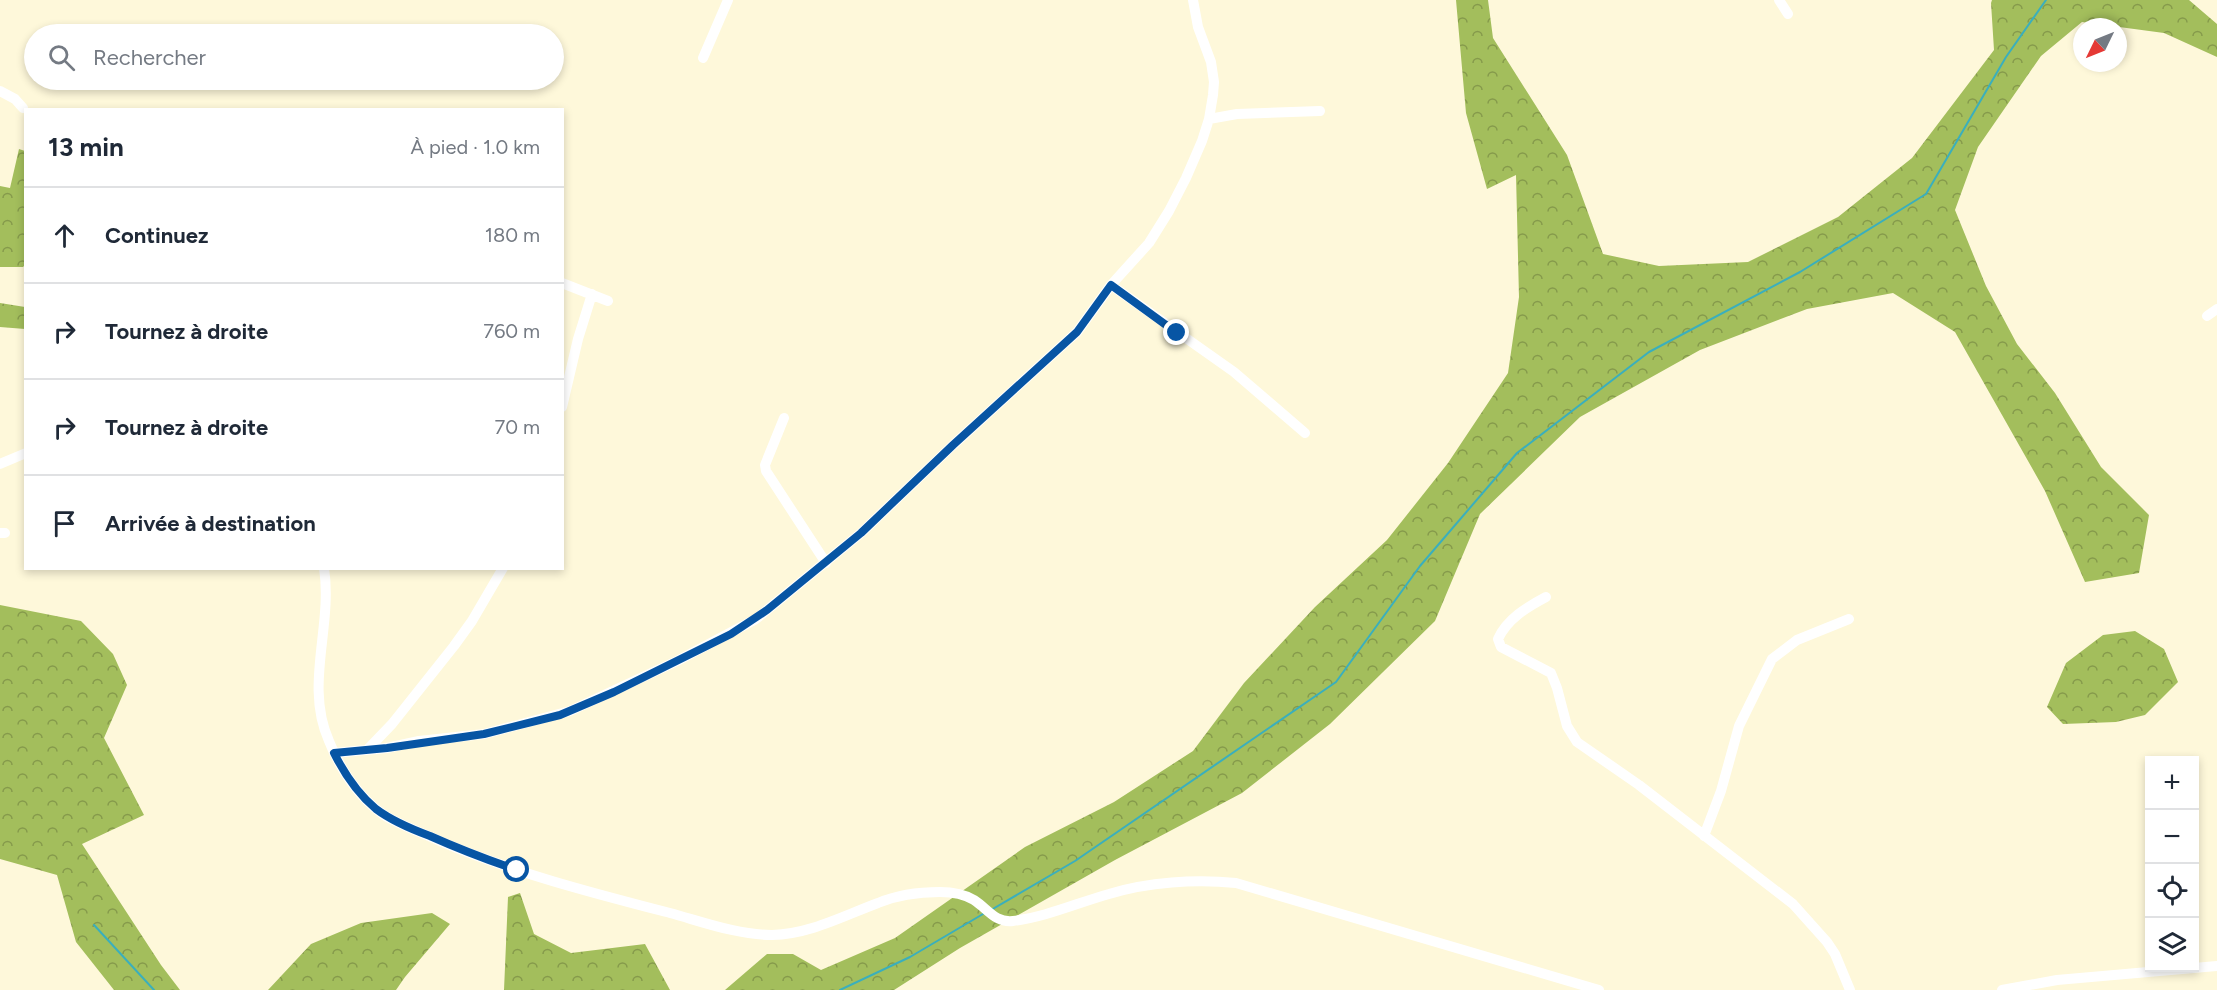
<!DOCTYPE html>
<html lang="fr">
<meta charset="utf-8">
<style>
body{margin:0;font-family:Figtree,sans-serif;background:#f2f2f3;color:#1f2937}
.controls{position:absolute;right:18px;bottom:18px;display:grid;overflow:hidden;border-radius:0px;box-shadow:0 3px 9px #0003}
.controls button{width:54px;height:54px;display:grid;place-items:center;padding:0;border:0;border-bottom:2px solid #e0e1e3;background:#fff;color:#1f2937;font:30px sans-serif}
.compass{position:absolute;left:2073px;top:18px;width:54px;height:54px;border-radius:50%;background:#fff;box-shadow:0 3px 9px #0003;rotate:227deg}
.stop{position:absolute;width:18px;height:18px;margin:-14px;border:4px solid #0755a4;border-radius:50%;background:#fff}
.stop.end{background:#0755a4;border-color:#fff;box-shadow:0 2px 6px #0008}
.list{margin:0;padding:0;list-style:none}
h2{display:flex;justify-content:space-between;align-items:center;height:78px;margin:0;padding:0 24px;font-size:26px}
h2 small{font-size:20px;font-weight:400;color:#747a83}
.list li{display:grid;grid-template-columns:39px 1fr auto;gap:18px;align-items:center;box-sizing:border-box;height:96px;padding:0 24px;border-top:2px solid #e0e1e3}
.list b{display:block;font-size:22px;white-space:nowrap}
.list em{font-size:20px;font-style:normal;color:#747a83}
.icon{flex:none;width:33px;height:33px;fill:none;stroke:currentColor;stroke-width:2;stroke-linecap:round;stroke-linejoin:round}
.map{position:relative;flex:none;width:2217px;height:990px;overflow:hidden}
.search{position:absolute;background:#fff;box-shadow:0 3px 9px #0003;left:24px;top:24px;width:540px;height:66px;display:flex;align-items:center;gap:15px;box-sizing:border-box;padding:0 21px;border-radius:33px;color:#747a83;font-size:22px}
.panel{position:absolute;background:#fff;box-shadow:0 3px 9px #0003;left:24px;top:108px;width:540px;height:462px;border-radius:0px}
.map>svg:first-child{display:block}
</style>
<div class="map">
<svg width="2217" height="990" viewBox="0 0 2217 990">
<defs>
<pattern id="forest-crowns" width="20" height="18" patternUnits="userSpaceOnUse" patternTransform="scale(1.5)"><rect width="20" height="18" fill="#a3be5c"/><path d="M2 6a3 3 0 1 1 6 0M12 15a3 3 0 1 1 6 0" fill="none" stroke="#859a4b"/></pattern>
</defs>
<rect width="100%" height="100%" fill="#fef8da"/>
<!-- forest -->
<path fill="url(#forest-crowns)" d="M1456,0h32l5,38 74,117 36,99 56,12 89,-4 90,-45 74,-59 82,-108 -3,-47 1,-3h197l28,24v33l-53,-24 -82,-11 -41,34 -63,91 -23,63 31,76 31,58 38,49 46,74 48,48 -10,58 -54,9 -40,-91 -90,-159 -62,-39 -86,16 -107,41 -120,67 -100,97 -45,107 -105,103 -88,69 -127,67 -155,88 -66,42h-169l42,-36h26l28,16 74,-32 130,-91 89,-45 79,-51 51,-68 71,-76 72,-67 61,-77 60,-90 11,-76 -3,-122 -29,14 -21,-76z
M19,149l6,2v114l-2,2h-23v-81l10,2z
M0,303l25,4v22l-25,-2z
M0,605l81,16 32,33 14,31 -23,53 40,77 -62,29 79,121 19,25h-66l-38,-48 -19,-67 -57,-16z
M2135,631l29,18 14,33 -33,33 -29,7 -53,2 -16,-17 19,-44 37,-28z
M520,893l14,41 37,19 74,-9 25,46h-166l4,-93z
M432,913l18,11 -45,53 -9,13h-128l43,-46 50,-21z"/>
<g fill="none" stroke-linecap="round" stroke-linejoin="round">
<!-- stream -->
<path stroke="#3aafbd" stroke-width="2" d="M991,910l84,-49 261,-179 84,-116 97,-113 132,-101 151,-80 126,-78 80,-137 40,-57
M94,925l60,65
M840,990l70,-33 73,-43"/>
<!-- minor -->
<path stroke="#fff" stroke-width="10" d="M1779,0l9,14
M703,58l25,-58
M0,91l15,8 8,9
M1209,119l28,-5 83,-3
M562,283l46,18
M1111,285l123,87 71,61
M2207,316l10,-7
M562,407l16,-68 14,-45
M784,418l-19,47 1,6 60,92
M0,464l26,-11
M0,533h5
M324,568c9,59 -20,117 5,173 11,28 30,57 55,74 18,11 39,18 58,27 73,31 151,51 228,71 33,9 68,22 102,22 38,-1 71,-19 106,-32 19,-8 41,-11 62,-11 12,0 24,2 34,8 14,9 21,23 39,21 33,-4 64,-18 96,-27 39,-12 86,-15 127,-11l363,107
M1546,597c-19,10 -39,22 -48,42l3,8 50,26 6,15 10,38 10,16 62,43 154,119 34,38 8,12 15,36
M368,749l24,-25 62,-78 18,-25 31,-53
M334,753l53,-5 32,-7 65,-7 86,-23 107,-50 79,-42 105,-86 92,-88 124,-113 34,-47 38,-42 20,-32 17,-33 16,-37 7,-22 4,-24 1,-13 -3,-20 -13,-35 -5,-27
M1704,836l17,-45 18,-65 33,-67 25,-19 52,-21
M2002,990l55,-10 160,-14"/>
</g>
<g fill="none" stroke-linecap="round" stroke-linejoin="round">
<!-- route -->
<path stroke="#0755a4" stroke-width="8" d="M517,870c-29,-10 -58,-21 -87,-34 -19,-7 -38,-15 -54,-27 -18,-15 -32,-36 -42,-56l53,-5 97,-14 76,-19 54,-23 117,-58 36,-24 94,-77 92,-88 124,-113 34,-47 66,48"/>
</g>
</svg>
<div class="controls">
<button>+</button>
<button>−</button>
<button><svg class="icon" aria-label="locate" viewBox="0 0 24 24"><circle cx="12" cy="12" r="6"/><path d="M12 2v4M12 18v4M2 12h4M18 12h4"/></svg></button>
<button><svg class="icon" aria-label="layers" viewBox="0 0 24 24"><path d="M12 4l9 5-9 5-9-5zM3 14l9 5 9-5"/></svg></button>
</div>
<svg class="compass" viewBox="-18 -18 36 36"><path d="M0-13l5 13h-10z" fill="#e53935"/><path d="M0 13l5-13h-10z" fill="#747a83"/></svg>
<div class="stop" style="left:517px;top:870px"></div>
<div class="stop end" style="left:1177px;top:333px"></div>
<div class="search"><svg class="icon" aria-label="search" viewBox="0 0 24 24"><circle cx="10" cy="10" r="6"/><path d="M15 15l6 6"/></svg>Rechercher</div>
<section class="panel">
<h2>13 min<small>À pied · 1.0 km</small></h2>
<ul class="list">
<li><svg class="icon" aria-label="ahead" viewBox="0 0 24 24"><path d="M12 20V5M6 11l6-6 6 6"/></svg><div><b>Continuez</b></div><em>180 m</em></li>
<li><svg class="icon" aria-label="right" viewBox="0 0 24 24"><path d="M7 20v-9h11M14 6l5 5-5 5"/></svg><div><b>Tournez à droite</b></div><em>760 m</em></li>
<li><svg class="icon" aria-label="right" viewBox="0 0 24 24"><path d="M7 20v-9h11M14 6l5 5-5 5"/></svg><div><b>Tournez à droite</b></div><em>70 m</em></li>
<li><svg class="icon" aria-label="arrive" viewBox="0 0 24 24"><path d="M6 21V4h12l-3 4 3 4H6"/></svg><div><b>Arrivée à destination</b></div></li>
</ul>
</section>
</div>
